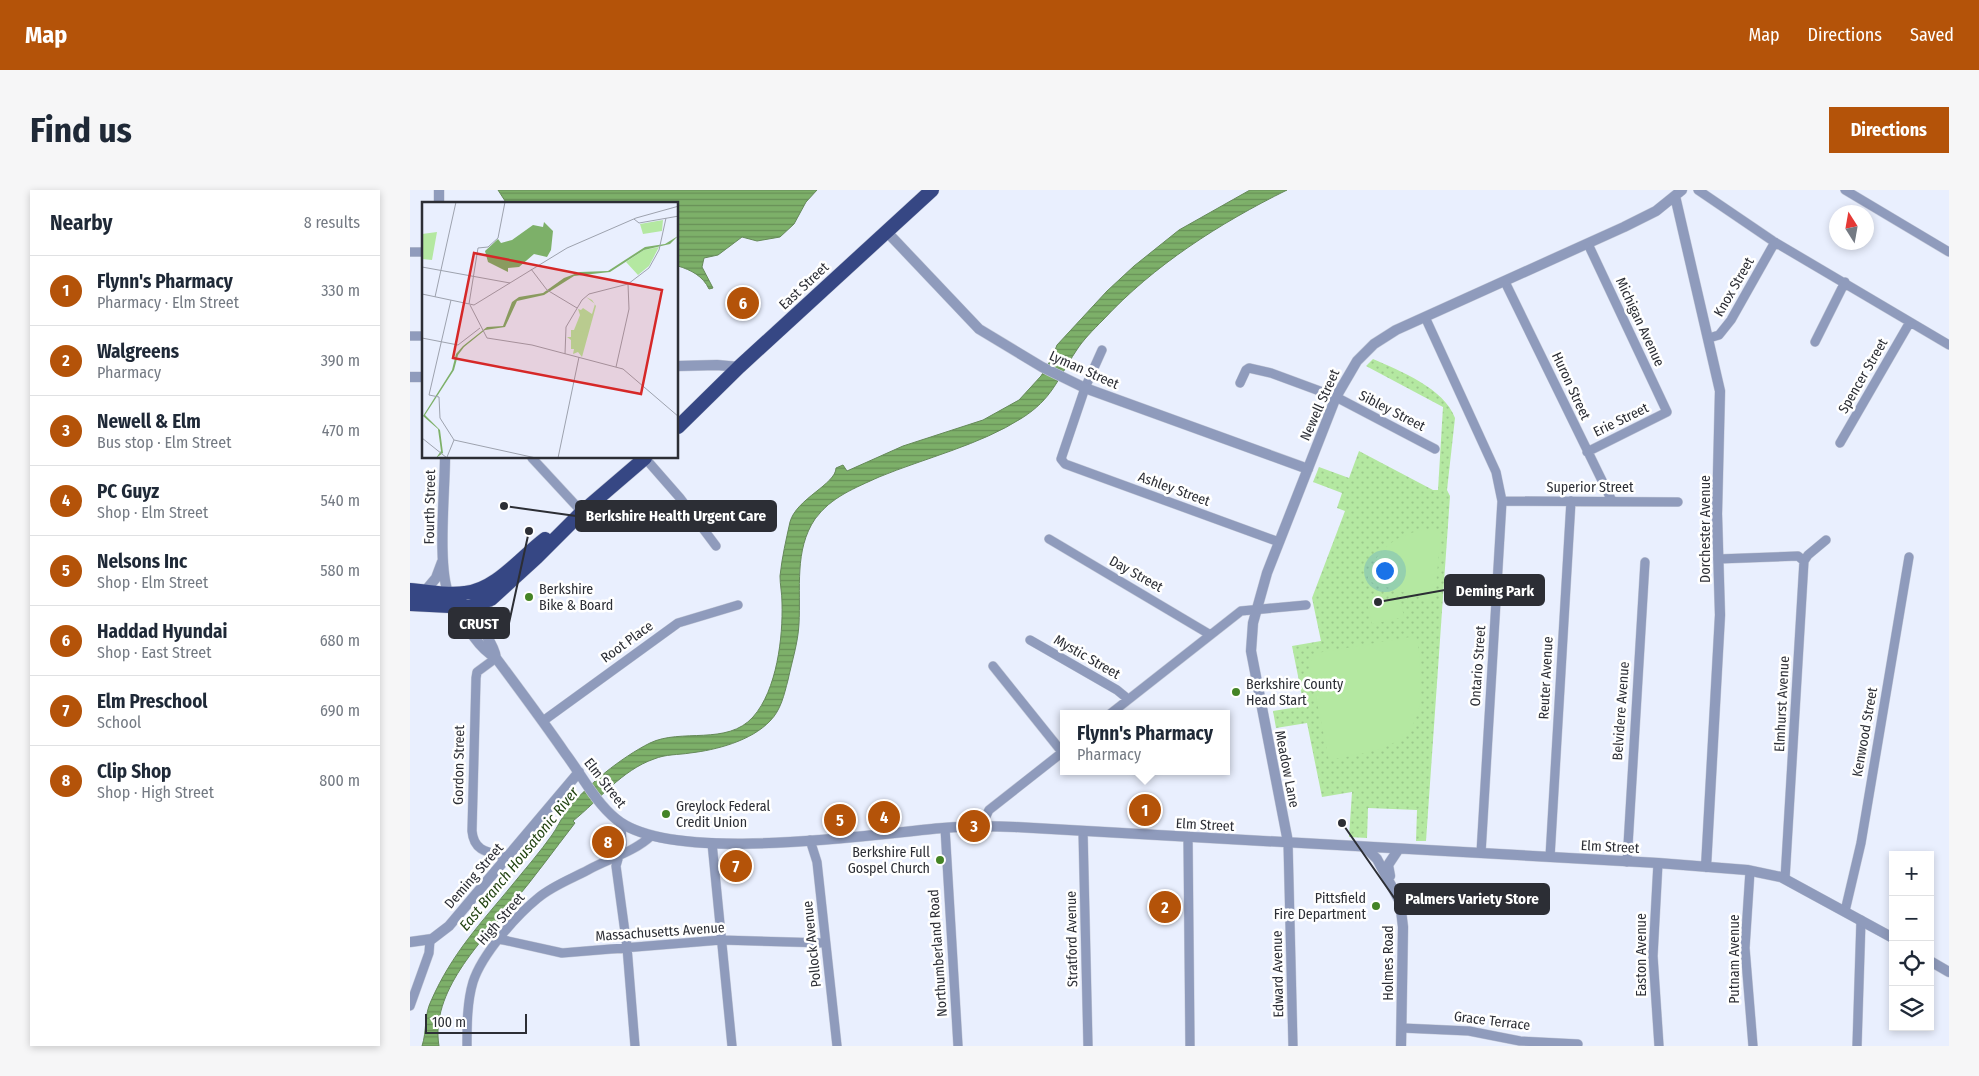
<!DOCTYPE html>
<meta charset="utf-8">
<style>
body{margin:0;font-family:"Fira Sans Condensed",sans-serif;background:#f6f6f7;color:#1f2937}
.controls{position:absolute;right:15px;bottom:15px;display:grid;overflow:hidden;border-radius:0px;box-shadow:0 2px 8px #0003}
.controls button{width:45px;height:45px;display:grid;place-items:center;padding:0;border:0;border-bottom:1px solid #e0e1e3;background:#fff;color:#1f2937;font:25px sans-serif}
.compass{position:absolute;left:1419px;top:15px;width:45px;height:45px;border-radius:50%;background:#fff;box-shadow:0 2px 8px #0003;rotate:349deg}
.scale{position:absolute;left:15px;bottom:12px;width:102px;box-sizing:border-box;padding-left:5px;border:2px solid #2c2e35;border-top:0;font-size:14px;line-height:18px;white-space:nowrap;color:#2c2e35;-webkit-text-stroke:4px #fff;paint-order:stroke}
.you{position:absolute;left:974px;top:380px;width:18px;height:18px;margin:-12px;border:4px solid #fff;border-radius:50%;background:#1a73e8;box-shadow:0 0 0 8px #1a73e833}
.badge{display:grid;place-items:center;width:32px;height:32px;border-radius:50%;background:#b45309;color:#fff;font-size:16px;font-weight:700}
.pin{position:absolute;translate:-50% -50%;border:2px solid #fff;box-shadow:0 1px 5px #0006}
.popup{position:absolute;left:650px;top:520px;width:170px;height:65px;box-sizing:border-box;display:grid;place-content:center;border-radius:0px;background:#fff;filter:drop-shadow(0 1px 4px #0005);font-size:16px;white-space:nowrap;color:#747a83}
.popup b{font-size:19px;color:#1f2937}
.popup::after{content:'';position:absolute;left:50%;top:100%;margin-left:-10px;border:10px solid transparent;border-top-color:#fff}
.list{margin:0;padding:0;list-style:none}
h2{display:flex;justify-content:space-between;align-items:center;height:65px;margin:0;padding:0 20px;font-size:21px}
h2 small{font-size:16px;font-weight:400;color:#747a83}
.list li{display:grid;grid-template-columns:32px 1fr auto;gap:15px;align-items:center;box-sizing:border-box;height:70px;padding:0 20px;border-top:1px solid #e0e1e3}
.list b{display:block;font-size:19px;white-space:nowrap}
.list p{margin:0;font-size:16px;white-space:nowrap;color:#747a83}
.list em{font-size:16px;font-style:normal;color:#747a83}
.icon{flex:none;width:28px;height:28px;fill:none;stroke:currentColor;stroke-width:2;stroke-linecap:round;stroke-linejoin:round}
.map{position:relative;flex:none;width:1539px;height:856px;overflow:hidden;border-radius:0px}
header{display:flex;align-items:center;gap:30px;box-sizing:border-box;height:70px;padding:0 25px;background:#b45309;color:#fff}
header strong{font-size:24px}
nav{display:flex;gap:28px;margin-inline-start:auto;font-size:18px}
.intro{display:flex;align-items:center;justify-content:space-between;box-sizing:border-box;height:120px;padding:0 30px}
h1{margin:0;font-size:35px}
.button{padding:12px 22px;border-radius:0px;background:#b45309;color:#fff;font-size:18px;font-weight:700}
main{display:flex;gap:30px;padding:0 30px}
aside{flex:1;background:#fff;border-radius:0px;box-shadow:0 2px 8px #0003}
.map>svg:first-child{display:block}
</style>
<header>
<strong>Map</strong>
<nav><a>Map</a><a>Directions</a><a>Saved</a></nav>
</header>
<div class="intro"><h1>Find us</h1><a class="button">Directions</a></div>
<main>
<aside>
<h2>Nearby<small>8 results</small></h2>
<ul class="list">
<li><span class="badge">1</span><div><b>Flynn's Pharmacy</b><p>Pharmacy · Elm Street</p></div><em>330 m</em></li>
<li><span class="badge">2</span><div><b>Walgreens</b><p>Pharmacy</p></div><em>390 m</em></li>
<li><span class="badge">3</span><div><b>Newell &amp; Elm</b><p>Bus stop · Elm Street</p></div><em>470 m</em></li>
<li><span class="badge">4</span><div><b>PC Guyz</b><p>Shop · Elm Street</p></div><em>540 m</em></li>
<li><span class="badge">5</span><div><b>Nelsons Inc</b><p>Shop · Elm Street</p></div><em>580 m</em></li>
<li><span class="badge">6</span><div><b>Haddad Hyundai</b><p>Shop · East Street</p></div><em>680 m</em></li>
<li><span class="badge">7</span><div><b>Elm Preschool</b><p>School</p></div><em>690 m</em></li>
<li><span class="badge">8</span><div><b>Clip Shop</b><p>Shop · High Street</p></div><em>800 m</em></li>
</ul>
</aside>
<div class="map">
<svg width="1539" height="856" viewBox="0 0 1539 856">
<defs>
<pattern id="grass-dots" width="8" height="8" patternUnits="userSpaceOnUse" patternTransform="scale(1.25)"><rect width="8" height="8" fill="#b4e8a1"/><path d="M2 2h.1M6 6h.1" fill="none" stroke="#9bc78b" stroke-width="1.8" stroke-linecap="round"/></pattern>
<pattern id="water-rules" width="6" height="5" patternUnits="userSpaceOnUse" patternTransform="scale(1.25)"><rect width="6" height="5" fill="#7db069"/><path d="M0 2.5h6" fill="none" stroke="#679057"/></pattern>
</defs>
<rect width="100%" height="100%" fill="#e9effe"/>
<!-- grass -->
<path fill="url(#grass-dots)" d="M963,169c27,12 71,29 82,59l-8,72 3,6 -24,345h-10l1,-31 -49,-2 -1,30 -18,-1 3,-45 -30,5 -15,-74 -31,5 -3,-17 31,-5 -12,-60 29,-5 -9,-43 33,-87 -8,-3 5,-15 -29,-11 6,-15 30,11 10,-27 74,39h5l5,-83 -77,-41z"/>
<!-- pitch -->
<path fill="#b4e8a1" d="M1018,339l13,1 -6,65 -6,5 -62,-19c8,-32 29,-47 61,-52z
M990,408l4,19 -32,7 -4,-18z
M1006,446c4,16 4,32 5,49 1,63 -41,65 -92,75l-20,-97 8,-10z"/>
<!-- water -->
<path fill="url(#water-rules)" stroke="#658959" d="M88,0h319l-11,12 -12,22 -14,13 -23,4 -15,-4 -24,18 -14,3 -2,9 11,21 -4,1c-6,-13 -18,-19 -31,-23v-62h-171z
M840,0h37c-67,33 -133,75 -184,130 -10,10 -20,20 -27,31 -19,29 -24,48 -54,67 -42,27 -97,40 -143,59 -24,11 -48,20 -64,42 -21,31 -14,70 -16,105 -1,19 -7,37 -11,56 -4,15 -7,30 -18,41 -19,20 -54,29 -80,32 -12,2 -24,1 -36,6 -32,11 -55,41 -81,62l2,2c-21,27 -41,55 -63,81 -31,38 -82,88 -73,142h-17c5,-15 2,-31 9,-45 21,-48 50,-78 82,-117 13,-16 27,-32 39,-49 5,-7 9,-16 14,-23 19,-26 56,-55 84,-69 31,-15 77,3 103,-26 24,-27 30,-80 29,-114 0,-10 -2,-18 -2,-27 2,-19 6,-36 10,-54 6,-23 46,-38 46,-54l7,-3 4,6 56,-25 80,-26 36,-20 22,-24 11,-18 5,-13 50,-54 27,-25 45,-36z"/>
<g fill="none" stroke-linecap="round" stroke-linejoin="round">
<defs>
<path id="minor" d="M1288,0l75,51 176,104
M1435,0l104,62
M0,62h14
M1095,92l107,219
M1015,127l71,155 6,29 -21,352
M0,146h14
M1299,148l10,-3 12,-15 44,-78
M1405,152l30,-60
M692,160l-17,38 -22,65 -2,6 4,5 214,78
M830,193l6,-13 3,-2 22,5 65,24 99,52
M1430,253l70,-121
M1177,262l80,-40 -79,-168
M122,268l50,54
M235,268l35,40 36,48
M1092,311l176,1
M639,349l160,95
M1308,369l80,-3 6,5
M620,450l87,50 11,9
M86,468l-19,14 -1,6 -4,153c2,22 18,21 36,26
M583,476l69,86
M700,524l131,-103 65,-6
M133,531l135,-98 60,-18
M211,633l1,22 -6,21 11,81 8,99
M571,636l8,-16 75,-59
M535,638l13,218
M673,641l5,215
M778,648l2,208
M400,650l7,22 20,184
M878,652l5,204
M302,653l20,203
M1140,667l21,-356
M1217,672l18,-300
M1248,673l-5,93 6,90
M1340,681l-5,77 8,98
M1375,689l19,-318 4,-6 18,-15
M1435,721l16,-68 48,-286
M89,749l63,14 159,-13 104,3
M0,816l19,-53 1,-13
M992,838l67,3 51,10 58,3
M57,856c0,-21 0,-44 6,-64 9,-28 43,-66 65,-84 14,-12 33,-19 50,-28 20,-11 46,-18 63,-34
M1447,856l4,-126"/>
<path id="tertiary" d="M1265,6l45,195 -3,123 3,101 -14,252
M29,14v-14
M477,42l92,97 63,38 43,21 223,81
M268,176l39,-1 22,2
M0,187h14
M35,268c0,32 -8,110 4,137 5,10 13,11 20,18 9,9 26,33 27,45
M15,401l11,-13 6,-16
M49,417c3,17 22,43 37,51 23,31 47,63 69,95 16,21 30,49 51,66 55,46 255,15 327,9 24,-2 48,-2 72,-1l643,36 89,7 34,7 112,61
M73,440l-1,-16 9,-15
M878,652l-37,-191 2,-28 14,-50 69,-176 21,-36 17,-17 22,-14 228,-103 32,-16 26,-21
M955,657l12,12 23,43 3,25 -2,119
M980,686l-2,-11 10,-15
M0,752l22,-3 17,-13 130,-154
M1520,771l19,11"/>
<path id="trunk" d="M268,237l61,-60 193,-177
M0,400c18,1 37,6 55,3 31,-3 56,-36 80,-54
M0,414l59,3 22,-8 46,-42 45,-45 63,-54"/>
</defs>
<!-- minor casing -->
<use href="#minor" stroke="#c7ccda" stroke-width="10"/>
<!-- tertiary casing -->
<use href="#tertiary" stroke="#c7ccda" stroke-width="11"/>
<!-- trunk casing -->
<use href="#trunk" stroke="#c7ccda" stroke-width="15"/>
<!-- minor -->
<use href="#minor" stroke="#8f9bbc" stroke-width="9"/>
<!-- tertiary -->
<use href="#tertiary" stroke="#8f9bbc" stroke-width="10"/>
<!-- trunk -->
<use href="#trunk" stroke="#364784" stroke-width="14"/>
</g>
<!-- markers -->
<g fill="#448425" stroke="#fff" stroke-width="2">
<circle cx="119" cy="407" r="5"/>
<circle cx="826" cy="502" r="5"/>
<circle cx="256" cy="624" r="5"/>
<circle cx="530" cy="670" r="5"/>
<circle cx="966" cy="716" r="5"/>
</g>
<g text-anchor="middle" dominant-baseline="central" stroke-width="5" stroke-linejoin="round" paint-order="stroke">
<!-- street labels -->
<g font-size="14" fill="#2c2e35" stroke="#fff">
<text transform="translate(394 96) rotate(-43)">East Street</text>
<text transform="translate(1324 97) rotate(-60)">Knox Street</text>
<text transform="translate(1230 132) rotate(65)">Michigan Avenue</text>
<text transform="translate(674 180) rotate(24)">Lyman Street</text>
<text transform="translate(1453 186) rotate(-60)">Spencer Street</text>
<text transform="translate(1161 196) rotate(65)">Huron Street</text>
<text transform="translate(910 215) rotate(-66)">Newell Street</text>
<text transform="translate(982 221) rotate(27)">Sibley Street</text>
<text transform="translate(1211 230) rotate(-26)">Erie Street</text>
<text x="1180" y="297">Superior Street</text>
<text transform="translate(764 299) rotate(20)">Ashley Street</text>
<text transform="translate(20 317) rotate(-89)">Fourth Street</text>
<text transform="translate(1295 339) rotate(-90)">Dorchester Avenue</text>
<text transform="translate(726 384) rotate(29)">Day Street</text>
<text transform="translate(217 452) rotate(-36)">Root Place</text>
<text transform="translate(677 467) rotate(30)">Mystic Street</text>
<text transform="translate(1068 476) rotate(-86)">Ontario Street</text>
<text transform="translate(1136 488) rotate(-87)">Reuter Avenue</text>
<text transform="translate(1372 514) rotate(-87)">Elmhurst Avenue</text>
<text transform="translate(1211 521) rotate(-86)">Belvidere Avenue</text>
<text transform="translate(1455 542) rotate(-80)">Kenwood Street</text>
<text transform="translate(49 575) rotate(-89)">Gordon Street</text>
<text transform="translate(877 579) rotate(79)">Meadow Lane</text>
<text transform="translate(195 593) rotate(52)">Elm Street</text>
<text transform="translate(795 635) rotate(3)">Elm Street</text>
<text transform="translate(1200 657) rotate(3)">Elm Street</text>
<text transform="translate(64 686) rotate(-49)">Deming Street</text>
<text transform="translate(91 729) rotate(-49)">High Street</text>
<text transform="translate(250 742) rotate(-4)">Massachusetts Avenue</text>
<text transform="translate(662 749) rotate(-91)">Stratford Avenue</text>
<text transform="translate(402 754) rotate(-96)">Pollock Avenue</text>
<text transform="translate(528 763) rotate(-94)">Northumberland Road</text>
<text transform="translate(1231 765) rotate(-90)">Easton Avenue</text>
<text transform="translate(1324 769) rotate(-90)">Putnam Avenue</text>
<text transform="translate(978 773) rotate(-90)">Holmes Road</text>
<text transform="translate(868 784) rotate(-91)">Edward Avenue</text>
<text transform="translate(1082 831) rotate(7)">Grace Terrace</text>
</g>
<!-- poi labels -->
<g font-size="14" fill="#2c2e35" stroke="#fff" text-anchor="start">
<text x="129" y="399">Berkshire<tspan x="129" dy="16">Bike &amp; Board</tspan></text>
<text x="836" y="494">Berkshire County<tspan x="836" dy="16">Head Start</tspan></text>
<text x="266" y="616">Greylock Federal<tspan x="266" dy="16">Credit Union</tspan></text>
<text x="520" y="662" text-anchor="end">Berkshire Full<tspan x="520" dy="16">Gospel Church</tspan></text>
<text x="956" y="708" text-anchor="end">Pittsfield<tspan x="956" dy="16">Fire Department</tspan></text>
</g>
<!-- water labels -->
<g font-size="15" font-style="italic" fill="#214311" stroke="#fff">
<text transform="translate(109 669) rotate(-51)">East Branch Housatonic River</text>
</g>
</g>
<!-- overview -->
<g transform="translate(12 12)">
<rect width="256" height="256" fill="#e9effe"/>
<path d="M241,18l-1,11 -19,3 -3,-10zM15,30l-5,28 -10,-1v-25zM237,45l-10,19 -11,9 -12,-13 18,-12zM164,95l6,3 4,6 -14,51 -4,-5 -5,2 1,-5h-3v-9l-4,-3h4v-7h3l6,-15 -2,-6 3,1 2,-2 9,6 3,-10z" fill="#b4e8a1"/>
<path d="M150 136a7 7 0 1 1 14 0a7 7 0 1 1-14 0Z" fill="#b4e8a1"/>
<path d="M122,20l9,9 -2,19 -4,7 -13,-3 -15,13 -11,1v4l-20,-10 -3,-11 13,-12 3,4 11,-3 21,-15 10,2zM256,34l-8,8 -26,6 -34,22 -36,4 -30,19 -27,6 -12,26 -20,3 -21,17 -6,8 -4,15 -29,45 15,15 3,23 -7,5 5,-7 -3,-22 -15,-13 29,-46 4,-16 7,-8 24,-19 16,-1 9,-24 7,-5 24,-4 21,-15 16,-6 28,-1 37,-24 20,-3z" fill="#7db069"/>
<path fill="none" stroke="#9da2ae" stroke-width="1" d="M212,17l5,4 40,-7M0,65l88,16M109,67l16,21 30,18M0,92l52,11 93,-57 69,-30 43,-12M13,95l21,-95M29,98l-22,95 10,2 1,21 14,22M47,102l9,-56 10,-1 10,-9 7,-36M48,103l17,33 45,7 91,24 56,48M0,136l36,7 22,-17M143,152l1,-27 16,-27 7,-6 39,-10 21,-16 10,-18 7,-32M194,165l13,-58 -1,-25M0,236l25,20M32,238l82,18M25,255l7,-17M136,256l21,-101"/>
<path fill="#d62828" fill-opacity="0.15" stroke="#d62828" stroke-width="2.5" d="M52,51l188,37 -21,104 -188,-36z"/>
<rect width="256" height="256" fill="none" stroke="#2c2e35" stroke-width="2.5"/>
</g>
<!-- callouts -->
<path fill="none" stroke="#2c2e35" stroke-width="2" d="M94 316L166 326M968 412L1035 400M119 341L99 433M932 633L985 709"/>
<g fill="#2c2e35" stroke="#fff" stroke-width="2">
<circle cx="94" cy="316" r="5"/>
<circle cx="968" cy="412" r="5"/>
<circle cx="119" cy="341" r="5"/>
<circle cx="932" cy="633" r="5"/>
</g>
<g fill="#2c2e35" stroke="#2c2e35" stroke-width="2">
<rect x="166" y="311" width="200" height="30" rx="5"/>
<rect x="1035" y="385" width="99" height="30" rx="5"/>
<rect x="39" y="418" width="60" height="30" rx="5"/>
<rect x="985" y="694" width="154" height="30" rx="5"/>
</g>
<g font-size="15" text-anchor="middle" font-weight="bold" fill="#fff">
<text x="266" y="331">Berkshire Health Urgent Care</text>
<text x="1085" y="406">Deming Park</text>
<text x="69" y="439">CRUST</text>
<text x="1062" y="714">Palmers Variety Store</text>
</g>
</svg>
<div class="controls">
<button>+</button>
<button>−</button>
<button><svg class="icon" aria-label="locate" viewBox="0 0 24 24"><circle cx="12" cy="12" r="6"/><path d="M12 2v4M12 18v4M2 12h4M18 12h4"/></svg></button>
<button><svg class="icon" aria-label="layers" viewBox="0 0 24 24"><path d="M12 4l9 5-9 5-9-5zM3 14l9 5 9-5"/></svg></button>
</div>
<svg class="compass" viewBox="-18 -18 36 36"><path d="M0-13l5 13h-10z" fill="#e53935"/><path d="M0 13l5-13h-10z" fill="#747a83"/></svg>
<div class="scale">100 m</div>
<div class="you"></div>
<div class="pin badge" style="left:735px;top:620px">1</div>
<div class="popup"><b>Flynn's Pharmacy</b>Pharmacy</div>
<div class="pin badge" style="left:755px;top:717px">2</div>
<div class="pin badge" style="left:564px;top:636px">3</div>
<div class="pin badge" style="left:474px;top:627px">4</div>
<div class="pin badge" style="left:430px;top:630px">5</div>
<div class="pin badge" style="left:333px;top:113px">6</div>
<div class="pin badge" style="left:326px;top:676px">7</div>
<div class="pin badge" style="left:198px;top:652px">8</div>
</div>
</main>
